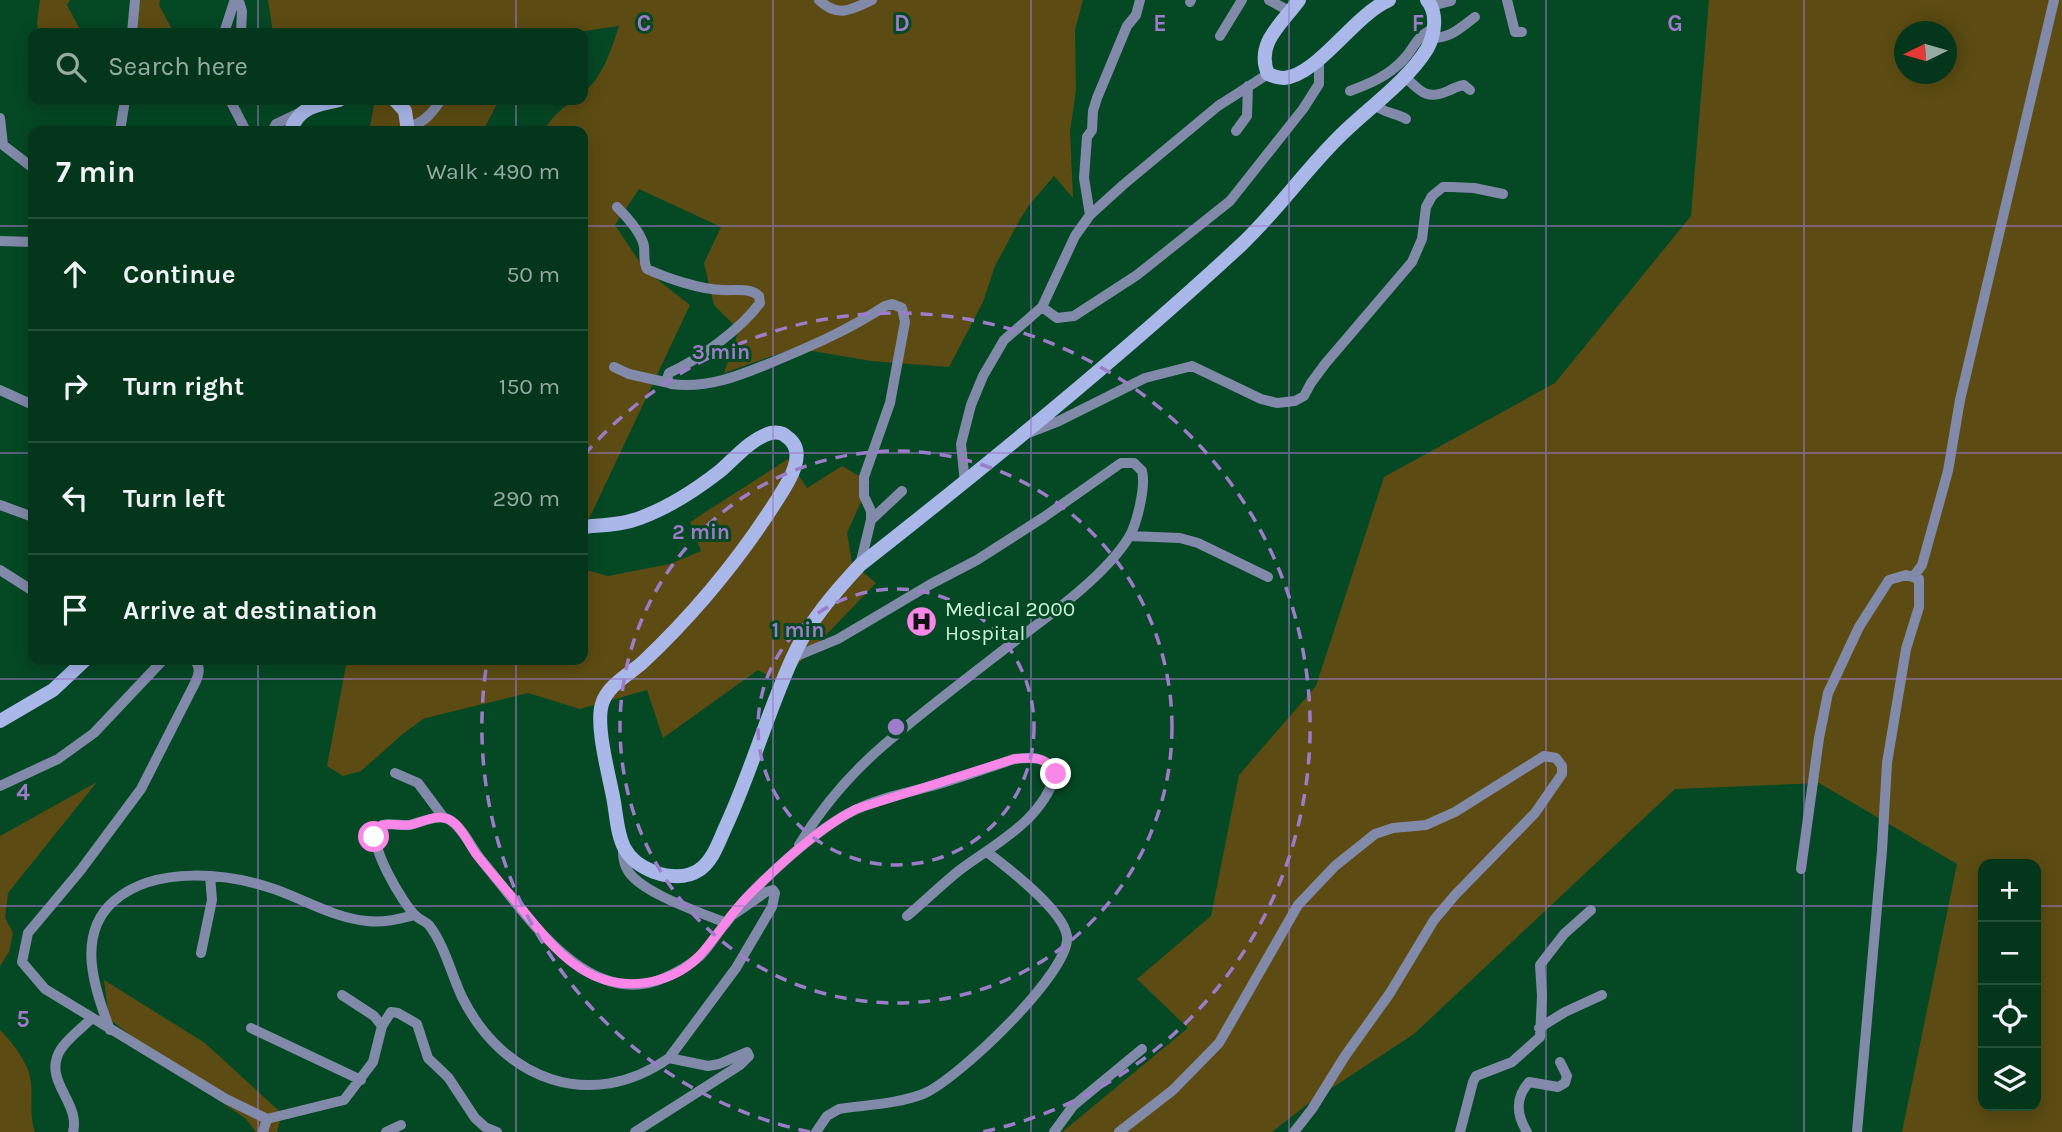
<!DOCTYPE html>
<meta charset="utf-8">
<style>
body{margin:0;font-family:Karla,sans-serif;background:#0d3e24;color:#f1f3f6}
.controls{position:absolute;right:21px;bottom:21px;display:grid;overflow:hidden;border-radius:14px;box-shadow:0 4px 18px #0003}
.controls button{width:63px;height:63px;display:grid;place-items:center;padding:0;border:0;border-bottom:2px solid #25503a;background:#04361b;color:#f1f3f6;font:35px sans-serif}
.compass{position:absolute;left:1894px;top:21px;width:63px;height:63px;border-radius:50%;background:#04361b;box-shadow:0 4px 18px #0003;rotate:265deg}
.stop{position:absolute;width:21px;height:21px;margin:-16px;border:5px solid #f987e8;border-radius:50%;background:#fff}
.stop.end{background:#f987e8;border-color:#fff;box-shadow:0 2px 7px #0008}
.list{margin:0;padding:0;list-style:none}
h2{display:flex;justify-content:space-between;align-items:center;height:91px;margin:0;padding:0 28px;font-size:30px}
h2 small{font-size:23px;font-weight:400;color:#97aba3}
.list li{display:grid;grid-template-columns:46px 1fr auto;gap:21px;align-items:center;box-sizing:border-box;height:112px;padding:0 28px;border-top:2px solid #25503a}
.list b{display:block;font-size:26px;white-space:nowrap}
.list em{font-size:23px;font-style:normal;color:#97aba3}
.icon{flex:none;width:38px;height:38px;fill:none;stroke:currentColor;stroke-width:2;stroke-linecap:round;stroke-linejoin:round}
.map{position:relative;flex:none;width:2062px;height:1132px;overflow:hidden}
.search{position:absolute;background:#04361b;box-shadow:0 4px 18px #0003;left:28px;top:28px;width:560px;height:77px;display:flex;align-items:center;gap:18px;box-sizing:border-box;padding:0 24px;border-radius:14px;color:#97aba3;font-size:26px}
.panel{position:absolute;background:#04361b;box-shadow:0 4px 18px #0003;left:28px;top:126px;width:560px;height:539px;border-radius:14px}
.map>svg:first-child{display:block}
</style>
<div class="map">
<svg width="2062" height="1132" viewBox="0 0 2062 1132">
<rect width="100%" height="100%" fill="#054824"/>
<!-- green -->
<path fill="#5c4c13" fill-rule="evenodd" d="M40,0h30l-3,5 15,28h-44l-1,-11z
M138,0h22l-1,5 15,28h-38z
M268,0h815l-8,30 1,61 -6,40 3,67 -19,-22 -25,29 -10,16 -24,45 -12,36 -34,65 -78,-6 -76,-13 -71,25 15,-43 -25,-25 -10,-42 17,-36 -82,-38 -24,36 30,45 45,35 -101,214 -6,-7v-381h-40c9,-13 23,-31 40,-31v-7c20,-16 28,-43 36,-67l-48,7h-298z
M1709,0h353v1132h-160l55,-268 -138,-81 -144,6 -261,245 -105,69 -37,29h-210l126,-104 -51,-49 74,-63 28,-141 77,-89 68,-209 171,-94 136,-167zM1904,32h42v42h-42zM1983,864h53v242h-53z
M375,100h124l-16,31h-114z
M788,459l19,29 35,-22 28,16 -23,51 5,30 24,20 -96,100 -22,-13 -95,68 -16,-48 -67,19 -52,-16 -90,22 -15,4 -19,14 -43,38 -18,5 -16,-10 20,-106h236v-91l25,7 62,-12 31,-13 -11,-29z
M97,782l-89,111 -3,25 8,15 -4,19 -9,14v-130z
M104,980l101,63 73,67 3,6 -4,16h-21l-10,-13 -58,-40 -79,-60z
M0,1030c10,9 28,33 30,47 4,19 -2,36 5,55h-35z"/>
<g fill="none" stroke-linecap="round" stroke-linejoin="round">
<!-- street -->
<path stroke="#828aaa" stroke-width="10" d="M819,0c19,18 32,10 53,0
M1269,0l20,11
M1507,0l8,32h7
M1190,2l1,-2
M1431,6l20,-5
M132,33l3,-33
M224,33l10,-31 6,2 2,7 -1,22
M1220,36l22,-36
M1432,38c19,0 28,-10 43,-21
M1404,76c16,14 21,25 44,15 6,-3 10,-5 16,-6l6,5
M1350,91c21,-8 38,-15 53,-31 15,-16 9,-20 31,-32
M230,100l16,31
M1374,104c10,10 21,8 32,15
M0,118l3,27 30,23
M409,127c16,-5 23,-14 32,-27
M120,131l5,-31
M272,131l4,-7 23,-11
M1236,131l11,-15 1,-30
M617,207c10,10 24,25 27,39 1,9 -1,15 3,23 19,9 55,21 76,21 12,1 27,-3 36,6l1,7c-20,27 -61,56 -91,70l-2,6 4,5c38,5 70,-9 104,-23 39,-16 75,-32 110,-55l7,-2 10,4 3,14 -15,81 -26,74v19l7,15v9l-11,45
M1090,215l-6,-37 3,-41 5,-7 1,-19 4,-13 30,-72 9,-11 4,-15
M0,241l33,1
M1042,307l15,11 17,-2 63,-41 93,-74 73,-92 16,-25v-26
M614,367l15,7 40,9
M0,390l33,15
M1031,432l28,-11 86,-43 47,-12 69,33 16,4 18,-2 9,-5 7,-13 14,-19 87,-102 10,-23 4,-32 6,-11 11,-9h8l23,1 29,6
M965,483l-4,-39 10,-39 12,-29 21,-36 38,-33 33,-71 15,-21 33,-30 95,-79 50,-32
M0,505l33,12
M871,520l31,-29
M1130,536l50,2 18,5 70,34
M0,570l33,21
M1913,577l9,-12 26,-94 12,-71 94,-400
M792,658l46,-19 93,-55 46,-24 67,-43 77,-54h13l8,8c4,15 -5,53 -13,66 -23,38 -79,78 -114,104 -44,34 -88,67 -130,103 -34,29 -63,63 -86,101
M194,660c7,7 5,13 2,21l-55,108 -61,82 -52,62 -6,29 23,27 181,110 41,20 -4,13
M395,773l23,10 26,35
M0,786l58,-27 36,-26 69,-73
M623,848c0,7 0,14 4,21 11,23 75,44 99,54
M1801,869l18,-131 9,-45 31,-66 30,-47 17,-5 13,4v28l-13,42 -19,114 -5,88 -25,281
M730,917l36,-25 7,-2 2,3 -3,14 -36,61 -67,90c-78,55 -166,22 -207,-61 -11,-23 -17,-51 -33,-72 -4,-4 -9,-5 -13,-9 -12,-10 -51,-76 -38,-88 8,-7 21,-2 31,-3 12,-2 29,-12 41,-5 13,8 22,29 32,41 42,50 105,151 182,117 12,-5 26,-13 36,-22 10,-10 17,-23 26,-33 24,-34 92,-96 129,-113 25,-12 51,-17 77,-24 28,-8 55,-18 82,-27 19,-2 33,-3 42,15 -15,47 -58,68 -95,95 -19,15 -36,32 -54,47
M201,953l11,-53 -2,-24
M342,995l32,21 8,10
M251,1028l110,52
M1539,1028l26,-16 37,-17
M110,1030c-15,-41 -35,-95 4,-129 41,-36 115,-28 163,-11 30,11 58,28 90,31 17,2 32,-2 48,-6
M669,1058l39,8 11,-2 28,-12 2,4
M267,1119l77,-19 29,-38 9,-36 9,-14 7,1 19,11 11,34 20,19 27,41 10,9 12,5
M73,1132c8,-30 -32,-52 -12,-83 7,-11 21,-21 31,-31
M386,1132l15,-7
M635,1132l105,-67 9,-9
M816,1132l11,-16 12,-7c26,-4 58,-5 84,-15 33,-13 149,-123 144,-158 -4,-26 -59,-68 -80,-84
M1054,1132l19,-26 69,-57
M1119,1132l54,-42 46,-47 79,-138 37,-39 40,-32 18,-6 33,-3 29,-13 89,-56 12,2 6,8v8l-27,39 -80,82 -21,25 -44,73 -45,63 -33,53 -18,23
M1460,1132l13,-50 3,-6 36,-14 28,-25 2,-41 -2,-31 24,-31 27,-24
M1527,1132c-11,-18 -12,-34 2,-50l29,5 7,-4 2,-7 -7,-14"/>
<!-- secondary -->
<path stroke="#a9b7e9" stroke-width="14" d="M1299,0c-17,24 -44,43 -31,74 5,2 10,4 16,4 34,-3 70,-63 105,-78
M395,100l10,11 3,20
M291,131c6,-23 27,-27 48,-31
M583,527c19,-2 39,-2 57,-9 27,-10 57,-29 80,-47 15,-13 32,-33 51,-38 6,-1 12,0 16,4 23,16 -1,49 -12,66 -39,61 -81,111 -133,160 -14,12 -35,23 -40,41 -7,23 8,74 12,98 5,32 4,56 40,70 14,5 32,7 45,-2 14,-9 20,-29 27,-44 25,-54 41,-112 66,-167 15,-35 42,-66 68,-94 130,-102 259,-207 381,-320 35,-33 62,-72 96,-106 27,-28 69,-56 90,-90 8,-14 11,-36 0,-49
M0,721l53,-31 32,-30"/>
</g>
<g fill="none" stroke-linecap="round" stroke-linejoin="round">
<!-- route -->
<path stroke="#f987e8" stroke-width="9" d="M374,837v-5l8,-7c9,-2 18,1 27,0 11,-2 24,-10 36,-7 14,3 23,25 31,36 12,15 25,30 38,45 25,30 53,72 95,82 32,8 70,-2 92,-27 17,-19 30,-41 47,-58 32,-32 68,-66 108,-87l158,-50c19,-2 33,-3 42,15"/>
</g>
<!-- grid -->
<path fill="none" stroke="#9d7cc9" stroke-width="2" stroke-opacity="0.55" d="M258,0v33M516,0v33M773,0v1132M1031,0v1132M1289,0v1132M1546,0v1132M1804,0v1132M258,100v31M516,100v31M0,226h33M583,226h1479M0,453h33M583,453h1479M258,660v472M516,660v472M0,679h2062M0,906h1983M2036,906h26"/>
<!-- distance rings -->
<g fill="none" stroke="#9d7cc9" stroke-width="3.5" stroke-dasharray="12 9">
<circle cx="896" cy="727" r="138"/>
<circle cx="896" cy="727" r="276"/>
<path d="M810 1132A414 414 0 0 1 487 662M584 455A414 414 0 1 1 982 1132"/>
</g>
<!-- icons -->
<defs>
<symbol id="hospital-disc" viewBox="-11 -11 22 22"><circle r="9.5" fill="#f987e8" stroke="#054824"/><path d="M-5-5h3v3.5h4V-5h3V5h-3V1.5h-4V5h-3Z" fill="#111"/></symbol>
</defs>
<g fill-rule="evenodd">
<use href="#hospital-disc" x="904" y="604" width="35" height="35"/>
</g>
<g text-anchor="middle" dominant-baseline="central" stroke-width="6" stroke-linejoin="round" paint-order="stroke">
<!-- poi labels -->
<g font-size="21" fill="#cff5d9" stroke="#054824" text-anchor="start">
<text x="945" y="609">Medical 2000<tspan x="945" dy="24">Hospital</tspan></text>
</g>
</g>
<g font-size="23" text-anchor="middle" font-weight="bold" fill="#9d7cc9" stroke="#054824" stroke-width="6" stroke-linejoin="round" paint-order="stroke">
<text x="644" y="31">C</text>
<text x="902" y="31">D</text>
<text x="1160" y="31">E</text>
<text x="1418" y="31">F</text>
<text x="1675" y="31">G</text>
<text x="23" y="800">4</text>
<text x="23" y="1027">5</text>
</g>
<circle cx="896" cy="727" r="10" fill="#9d7cc9" stroke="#054824" stroke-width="3.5"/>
<g font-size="21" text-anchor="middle" font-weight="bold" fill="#9d7cc9" stroke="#054824" stroke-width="6" stroke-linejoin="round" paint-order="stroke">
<text x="721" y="359">3 min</text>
<text x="701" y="539">2 min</text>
<text x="798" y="637">1 min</text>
</g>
</svg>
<div class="controls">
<button>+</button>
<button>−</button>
<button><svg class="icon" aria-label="locate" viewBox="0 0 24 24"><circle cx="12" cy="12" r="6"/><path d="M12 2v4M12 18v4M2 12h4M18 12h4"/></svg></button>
<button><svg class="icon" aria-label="layers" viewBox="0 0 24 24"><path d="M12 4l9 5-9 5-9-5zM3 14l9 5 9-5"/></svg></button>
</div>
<svg class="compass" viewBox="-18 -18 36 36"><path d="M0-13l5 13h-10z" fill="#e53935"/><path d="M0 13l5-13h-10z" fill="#97aba3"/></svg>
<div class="stop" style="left:374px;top:837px"></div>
<div class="stop end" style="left:1056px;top:774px"></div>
<div class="search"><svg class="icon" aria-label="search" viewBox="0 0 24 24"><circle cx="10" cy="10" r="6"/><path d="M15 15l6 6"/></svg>Search here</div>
<section class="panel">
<h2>7 min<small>Walk · 490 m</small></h2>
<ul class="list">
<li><svg class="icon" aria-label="ahead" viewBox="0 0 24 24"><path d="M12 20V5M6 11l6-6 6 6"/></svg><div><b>Continue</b></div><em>50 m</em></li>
<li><svg class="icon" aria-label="right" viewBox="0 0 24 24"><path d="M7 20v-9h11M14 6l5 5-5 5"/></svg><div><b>Turn right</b></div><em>150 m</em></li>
<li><svg class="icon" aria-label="left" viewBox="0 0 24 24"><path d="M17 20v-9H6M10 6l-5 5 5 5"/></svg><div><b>Turn left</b></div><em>290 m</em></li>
<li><svg class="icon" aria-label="arrive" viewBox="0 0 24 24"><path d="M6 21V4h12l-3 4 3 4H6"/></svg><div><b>Arrive at destination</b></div></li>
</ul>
</section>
</div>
